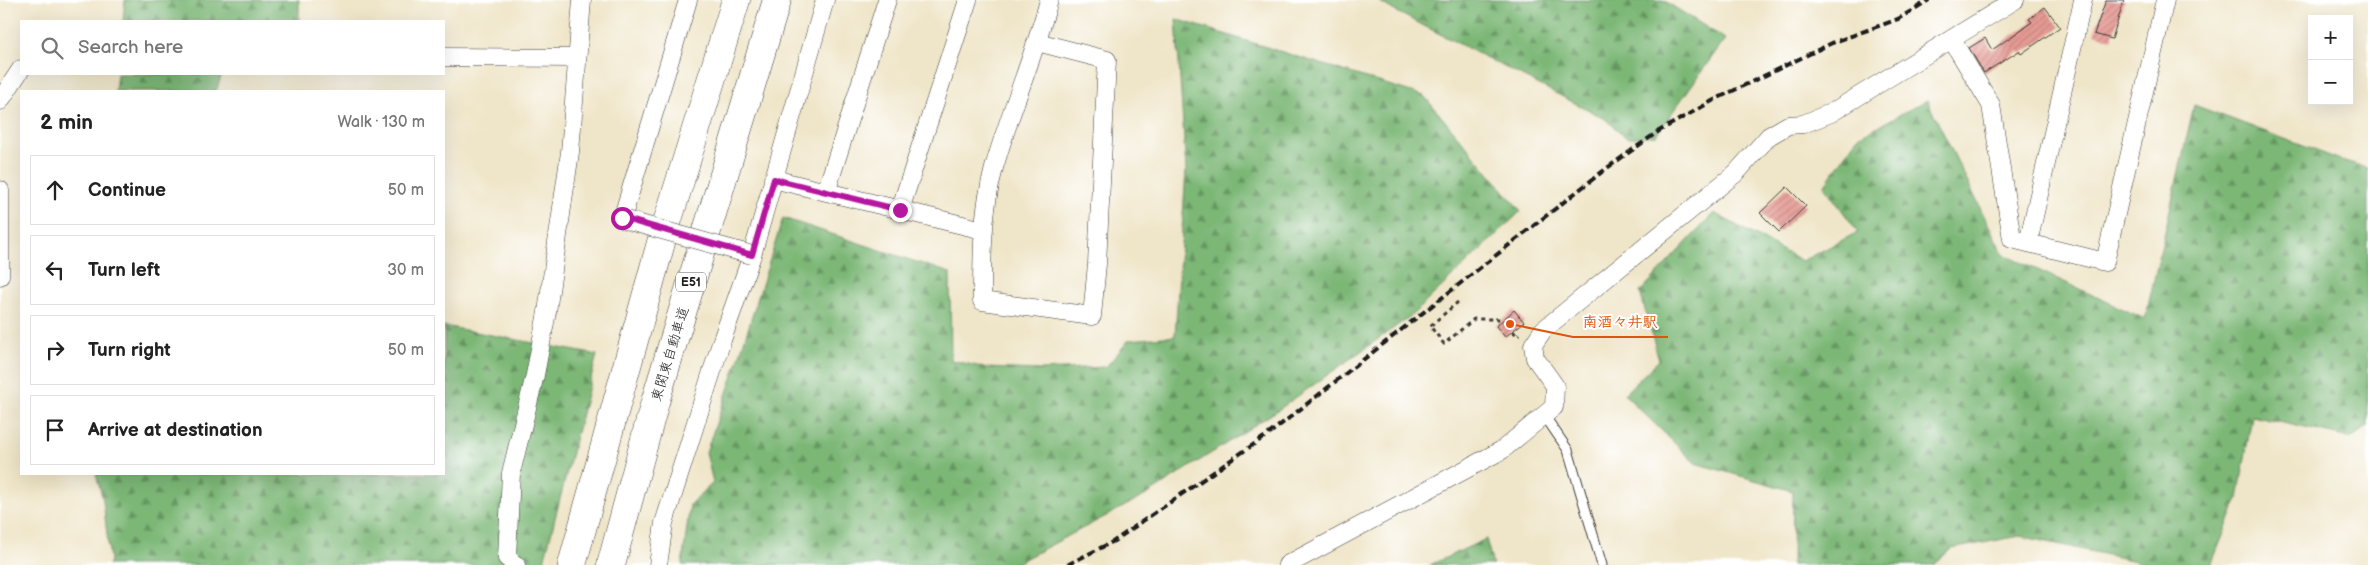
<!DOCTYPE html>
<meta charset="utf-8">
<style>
body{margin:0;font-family:"Balsamiq Sans","Klee One",sans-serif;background:#f2f2f2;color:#222}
.controls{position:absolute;right:15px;top:15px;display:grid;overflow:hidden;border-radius:0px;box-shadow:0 5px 20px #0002}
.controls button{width:45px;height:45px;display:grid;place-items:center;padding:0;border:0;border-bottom:1px solid #e0e0e0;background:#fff;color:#222;font:25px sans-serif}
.stop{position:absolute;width:15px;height:15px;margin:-11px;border:4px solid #b5179e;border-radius:50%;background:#fff}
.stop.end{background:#b5179e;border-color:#fff;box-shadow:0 1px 5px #0008}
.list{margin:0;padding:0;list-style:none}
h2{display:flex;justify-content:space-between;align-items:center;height:65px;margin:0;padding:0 20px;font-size:21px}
h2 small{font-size:16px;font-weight:400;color:#767676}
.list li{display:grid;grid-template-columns:32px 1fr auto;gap:15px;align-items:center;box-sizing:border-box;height:70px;margin:0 10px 10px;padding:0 10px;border:1px solid #e0e0e0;border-radius:0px}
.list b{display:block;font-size:19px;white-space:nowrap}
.list em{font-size:16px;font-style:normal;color:#767676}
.icon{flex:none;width:28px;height:28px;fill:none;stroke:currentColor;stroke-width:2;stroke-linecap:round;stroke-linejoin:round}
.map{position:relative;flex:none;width:2368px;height:565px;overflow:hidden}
.search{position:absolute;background:#fff;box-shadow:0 5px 20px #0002;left:20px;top:20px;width:425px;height:55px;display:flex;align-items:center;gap:12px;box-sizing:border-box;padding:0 18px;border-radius:0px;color:#767676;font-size:19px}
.panel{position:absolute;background:#fff;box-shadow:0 5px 20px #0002;left:20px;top:90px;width:425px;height:385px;border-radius:0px}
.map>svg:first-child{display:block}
</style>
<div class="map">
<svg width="2368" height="565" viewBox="0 0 2368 565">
<defs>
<pattern id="forest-firs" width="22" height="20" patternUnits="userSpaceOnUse" patternTransform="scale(1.25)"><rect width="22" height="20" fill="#7cb776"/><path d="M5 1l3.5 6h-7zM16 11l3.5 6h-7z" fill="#659460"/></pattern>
<pattern id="building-hatch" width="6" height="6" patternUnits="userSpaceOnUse" patternTransform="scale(1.25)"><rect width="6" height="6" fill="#e79b95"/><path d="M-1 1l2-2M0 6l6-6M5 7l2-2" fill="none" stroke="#ba7e79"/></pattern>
</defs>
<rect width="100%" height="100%" fill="#fff"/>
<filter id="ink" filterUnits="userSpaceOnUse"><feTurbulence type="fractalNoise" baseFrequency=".02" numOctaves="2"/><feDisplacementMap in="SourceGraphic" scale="10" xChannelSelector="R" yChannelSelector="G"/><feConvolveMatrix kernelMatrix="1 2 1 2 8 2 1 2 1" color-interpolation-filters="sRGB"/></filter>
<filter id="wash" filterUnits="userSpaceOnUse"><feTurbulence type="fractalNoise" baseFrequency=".0096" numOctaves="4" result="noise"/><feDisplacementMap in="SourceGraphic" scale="20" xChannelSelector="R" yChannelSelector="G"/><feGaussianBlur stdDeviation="1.12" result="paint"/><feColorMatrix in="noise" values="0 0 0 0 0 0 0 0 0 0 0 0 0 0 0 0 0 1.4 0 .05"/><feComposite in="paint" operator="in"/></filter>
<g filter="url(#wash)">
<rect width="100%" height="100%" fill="#efe5c8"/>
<!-- forest -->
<path fill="url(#forest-firs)" stroke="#4c6a49" d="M125,0h174v21h-176z
M1377,0h286l62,39 -69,96 -29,3 -23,-20 -211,-108z
M1176,19l248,77 97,115 -109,104 -131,93 -133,86 -135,71h-331l8,-61 23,-21 -7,-31 30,-85 47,-149 167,55 1,87 35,8 54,2 66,-3 23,-27 46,-4 11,-166z
M117,74h105l-6,17h-101z
M1927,100l76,154 142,65 49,-214 144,54 30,9v259l-18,11 -98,-22 -14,83 -27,66h-57l-134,-29 -69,13 -18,16h-141l1,-74 -98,-28 -71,-69 35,-34 -19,-68 74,-79 88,48 56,-29 -34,-46 34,-49z
M444,326l153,29 -54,210h-435l2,-4 -7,-61 -7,-26h348z
M1486,539l7,26h-63z"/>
<g id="blocks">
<!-- building -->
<path fill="url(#building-hatch)" d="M2106,0h18l-12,39 -18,-5z
M2045,7l15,20 -39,27 -2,-3 -35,22 -15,-25 16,-10 7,12 40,-28 -3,-3z
M1787,187l19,19 -27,26 -19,-19z
M1514,310l10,12 -19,15 -9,-11z"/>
</g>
</g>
<g filter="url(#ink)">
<use href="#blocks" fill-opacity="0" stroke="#3c3a36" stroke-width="1"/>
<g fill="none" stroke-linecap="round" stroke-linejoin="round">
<defs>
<path id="service" d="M1544,415l24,35 34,115"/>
<path id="minor" d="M1952,40l39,65 21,134 93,23 60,-262
M1037,42l70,18 -10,204 -5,52 -110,-15c0,-45 0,-89 12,-133 16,-57 40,-111 55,-168
M444,57l132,1
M0,101l21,-32
M773,179l210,51
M0,190v86
M826,192l61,-192
M900,210l68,-210
M622,219l66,-219
M2028,243l55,-243
M516,565l-9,-7 4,-85 24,-98 12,-63 23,-160 12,-152
M658,565l6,-42 58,-183 30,-85 73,-255
M1287,565l215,-115 52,-43 1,-21 -20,-28 -2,-13 10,-15 193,-157 33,-37 19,-11 15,-1 28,-11 184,-113"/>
<path id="motorway" d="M572,565l90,-326 74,-239
M611,565l44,-163 122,-402"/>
</defs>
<!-- service casing -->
<use href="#service" stroke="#3c3a36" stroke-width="11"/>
<!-- minor casing -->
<use href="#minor" stroke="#3c3a36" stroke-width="19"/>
<!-- motorway casing -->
<use href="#motorway" stroke="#3c3a36" stroke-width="29"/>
<!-- path -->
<path stroke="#3c3a36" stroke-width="3" stroke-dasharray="4 4" stroke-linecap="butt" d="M1458,302l-28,24 14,18 30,-25h29
M1513,331l4,5 2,-2"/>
<!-- service -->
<use href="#service" stroke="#fff" stroke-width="9"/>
<!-- minor -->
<use href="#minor" stroke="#fff" stroke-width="18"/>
<!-- motorway -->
<use href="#motorway" stroke="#fff" stroke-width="28"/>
<!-- rail -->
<path stroke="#1c1c1c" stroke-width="4" stroke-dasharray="8 4" stroke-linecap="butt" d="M1067,565l47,-24 156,-108 337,-265 52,-37 55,-31 118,-57 66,-24 31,-19"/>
<defs>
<path id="minor-bridge" d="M622,219l130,36"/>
</defs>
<!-- minor-bridge casing -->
<use href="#minor-bridge" stroke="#3c3a36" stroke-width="19" stroke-linecap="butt"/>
<!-- minor-bridge -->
<use href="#minor-bridge" stroke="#fff" stroke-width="18"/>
</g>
</g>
<g fill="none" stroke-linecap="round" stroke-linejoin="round" filter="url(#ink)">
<!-- route -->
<path stroke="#b5179e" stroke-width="6" d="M622,218l130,37 22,-76 126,31"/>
</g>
<g text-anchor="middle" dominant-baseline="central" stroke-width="4" stroke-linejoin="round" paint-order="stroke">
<!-- shield labels -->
<rect fill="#fff" stroke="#606060" stroke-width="1" x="676" y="272.5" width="30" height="19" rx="4"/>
<g font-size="12" font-weight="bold" fill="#1c1c1c">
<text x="691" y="282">E51</text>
</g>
<!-- street labels -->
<g font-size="14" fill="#1c1c1c" stroke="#fff">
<text transform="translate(670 354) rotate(-73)">東関東自動車道</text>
</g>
</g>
<!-- callouts -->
<path fill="none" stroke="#de560d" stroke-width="2" d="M1510 324L1573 337H1668"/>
<circle fill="#de560d" stroke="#fff" stroke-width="2" cx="1510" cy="324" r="5"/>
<g font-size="15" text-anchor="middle" font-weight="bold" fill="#de560d" stroke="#fff" stroke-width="4" stroke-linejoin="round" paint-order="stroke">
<text x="1620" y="327">南酒々井駅</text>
</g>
</svg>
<div class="controls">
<button>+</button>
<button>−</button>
</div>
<div class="stop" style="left:622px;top:218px"></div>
<div class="stop end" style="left:900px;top:210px"></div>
<div class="search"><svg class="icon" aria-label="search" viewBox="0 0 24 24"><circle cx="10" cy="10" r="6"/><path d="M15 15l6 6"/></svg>Search here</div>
<section class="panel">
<h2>2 min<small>Walk · 130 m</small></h2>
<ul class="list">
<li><svg class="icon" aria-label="ahead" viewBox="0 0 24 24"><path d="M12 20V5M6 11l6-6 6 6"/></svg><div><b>Continue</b></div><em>50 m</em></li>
<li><svg class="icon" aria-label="left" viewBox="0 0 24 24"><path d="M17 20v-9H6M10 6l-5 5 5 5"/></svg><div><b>Turn left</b></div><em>30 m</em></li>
<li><svg class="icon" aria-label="right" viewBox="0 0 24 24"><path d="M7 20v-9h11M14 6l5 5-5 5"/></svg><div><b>Turn right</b></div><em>50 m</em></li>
<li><svg class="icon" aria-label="arrive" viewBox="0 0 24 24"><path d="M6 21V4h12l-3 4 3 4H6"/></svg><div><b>Arrive at destination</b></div></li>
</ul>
</section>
</div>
